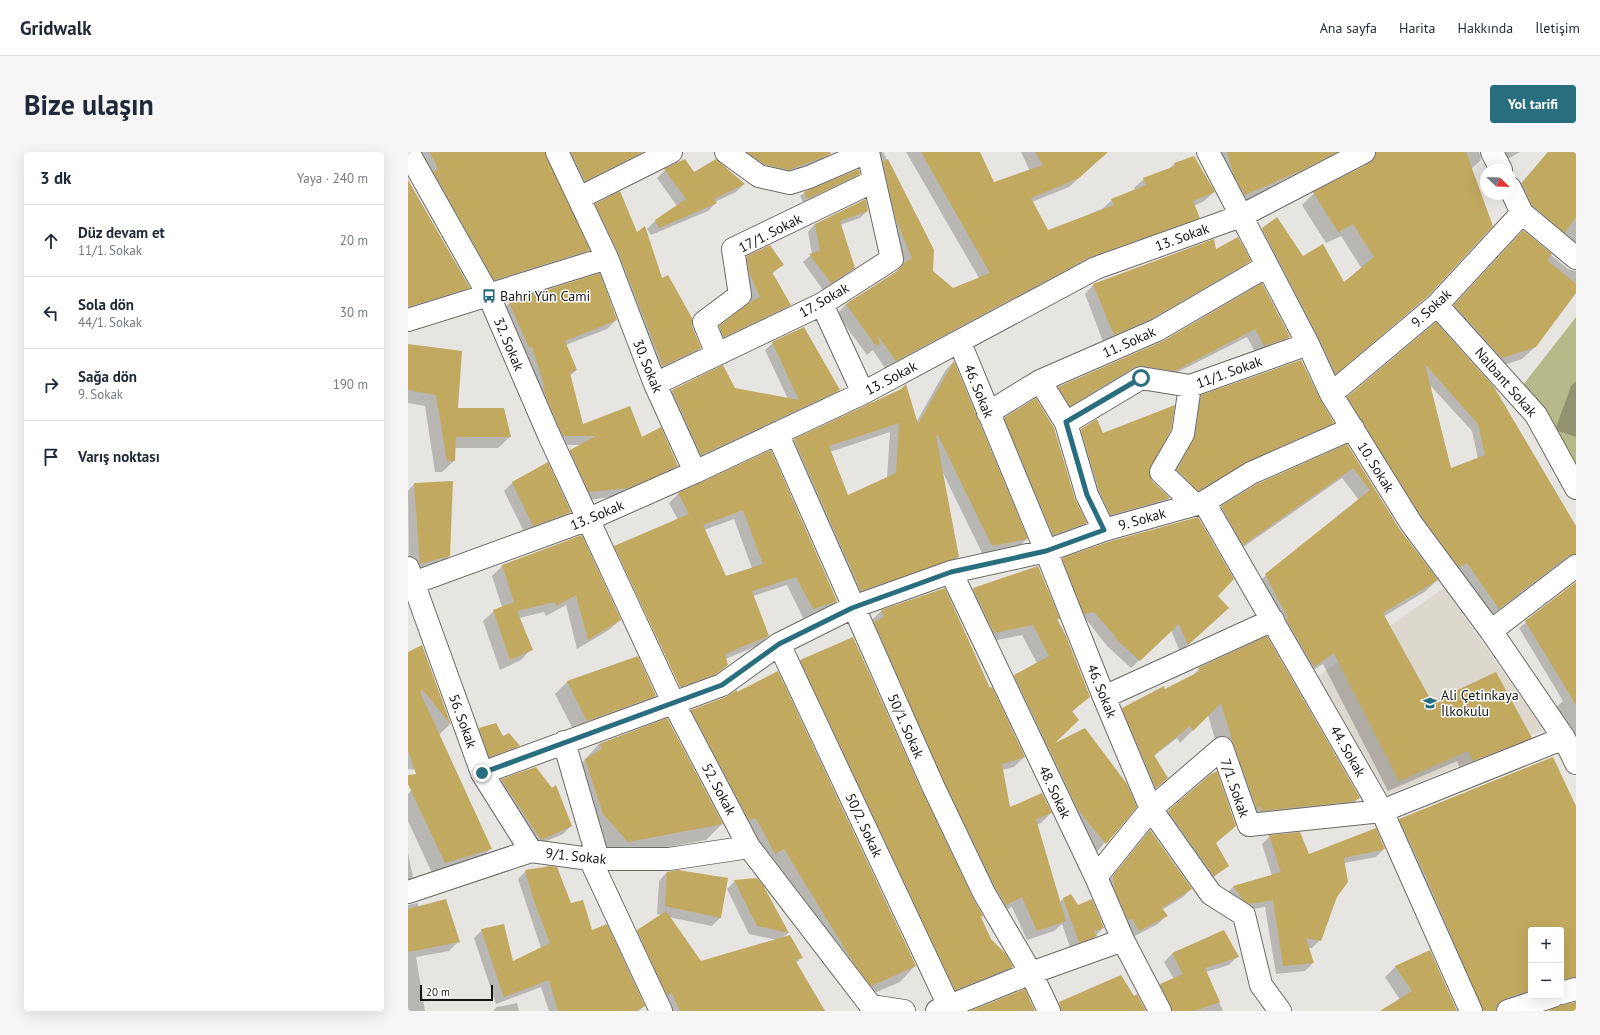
<!DOCTYPE html>
<html lang="tr">
<meta charset="utf-8">
<style>
body{margin:0;font-family:"PT Sans",sans-serif;background:#f6f6f7;color:#1f2937}
.controls{position:absolute;right:12px;bottom:12px;display:grid;overflow:hidden;border-radius:4px;box-shadow:0 4px 16px #0002}
.controls button{width:36px;height:36px;display:grid;place-items:center;padding:0;border:0;border-bottom:1px solid #e0e1e3;background:#fff;color:#1f2937;font:20px sans-serif}
.compass{position:absolute;left:1072px;top:12px;width:36px;height:36px;border-radius:50%;background:#fff;box-shadow:0 4px 16px #0002;rotate:113deg}
.scale{position:absolute;left:12px;bottom:10px;width:73px;box-sizing:border-box;padding-left:4px;border:2px solid #151513;border-top:0;font-size:11px;line-height:14px;white-space:nowrap;color:#151513;-webkit-text-stroke:3px #fff;paint-order:stroke}
.stop{position:absolute;width:12px;height:12px;margin:-9px;border:3px solid #296e7e;border-radius:50%;background:#fff}
.stop.end{background:#296e7e;border-color:#fff;box-shadow:0 1px 4px #0008}
.list{margin:0;padding:0;list-style:none}
h2{display:flex;justify-content:space-between;align-items:center;height:52px;margin:0;padding:0 16px;font-size:17px}
h2 small{font-size:13px;font-weight:400;color:#747a83}
.list li{display:grid;grid-template-columns:26px 1fr auto;gap:12px;align-items:center;box-sizing:border-box;height:72px;padding:0 16px;border-top:1px solid #e0e1e3}
.list b{display:block;font-size:15px;white-space:nowrap}
.list p{margin:0;font-size:13px;white-space:nowrap;color:#747a83}
.list em{font-size:13px;font-style:normal;color:#747a83}
.icon{flex:none;width:22px;height:22px;fill:none;stroke:currentColor;stroke-width:2;stroke-linecap:round;stroke-linejoin:round}
.map{position:relative;flex:none;width:1168px;height:859px;overflow:hidden;border-radius:4px}
header{display:flex;align-items:center;gap:24px;box-sizing:border-box;height:56px;padding:0 20px;background:#fff;border-bottom:1px solid #e0e1e3}
header strong{font-size:19px}
nav{display:flex;gap:22px;margin-inline-start:auto;font-size:14px}
.intro{display:flex;align-items:center;justify-content:space-between;box-sizing:border-box;height:96px;padding:0 24px}
h1{margin:0;font-size:28px}
.button{padding:10px 18px;border-radius:4px;background:#296e7e;color:#fff;font-size:14px;font-weight:700}
main{display:flex;gap:24px;padding:0 24px}
aside{flex:1;background:#fff;border-radius:4px;box-shadow:0 4px 16px #0002}
.map>svg:first-child{display:block}
</style>
<header>
<strong>Gridwalk</strong>
<nav><a>Ana sayfa</a><a>Harita</a><a>Hakkında</a><a>İletişim</a></nav>
</header>
<div class="intro"><h1>Bize ulaşın</h1><a class="button">Yol tarifi</a></div>
<main>
<aside>
<h2>3 dk<small>Yaya · 240 m</small></h2>
<ul class="list">
<li><svg class="icon" aria-label="ahead" viewBox="0 0 24 24"><path d="M12 20V5M6 11l6-6 6 6"/></svg><div><b>Düz devam et</b><p>11/1. Sokak</p></div><em>20 m</em></li>
<li><svg class="icon" aria-label="left" viewBox="0 0 24 24"><path d="M17 20v-9H6M10 6l-5 5 5 5"/></svg><div><b>Sola dön</b><p>44/1. Sokak</p></div><em>30 m</em></li>
<li><svg class="icon" aria-label="right" viewBox="0 0 24 24"><path d="M7 20v-9h11M14 6l5 5-5 5"/></svg><div><b>Sağa dön</b><p>9. Sokak</p></div><em>190 m</em></li>
<li><svg class="icon" aria-label="arrive" viewBox="0 0 24 24"><path d="M6 21V4h12l-3 4 3 4H6"/></svg><div><b>Varış noktası</b></div></li>
</ul>
</aside>
<div class="map">
<svg width="1168" height="859" viewBox="0 0 1168 859">
<rect width="100%" height="100%" fill="#e7e5e1"/>
<!-- built -->
<path fill="#dcd8cd" d="M1036,436l100,142 -156,65 -70,-119z"/>
<!-- green -->
<path fill="#b6ba8b" d="M1168,165v156l-53,-88z"/>
<!-- shadow -->
<path fill="#0003" fill-rule="evenodd" d="M0,0h135l45,98 -11,12 -94,29z
M151,0h84l-5,5 -61,31z
M307,0h114v2l-11,11 -41,16z
M472,0h3l50,98 -1,21 21,18 26,-11 -73,-126h73l14,32 37,-13 -9,-19h86l-38,35 -37,15 15,30 55,-23 10,-9 23,-10 -1,-2 10,-9 24,-9 6,-6 40,28 -10,9 -10,5 5,11 -10,9 -303,144 -13,-20 -6,5 -30,-41 9,-10 49,-31 7,-7 -15,-36 -15,-69z
M813,0h128l-60,30 -57,25 -19,-47z
M946,0h125l2,8 -10,9 -43,126 -105,90 -73,-144 26,-23 27,40 41,26 18,-15 -21,-33 -15,7 -24,-38 12,-12 51,-27 -2,-7z
M1074,0h38l-25,14z
M1140,0h28v116l-66,-72z
M277,9l9,13 50,10 -8,8 -21,10 1,1 -8,8 -57,24 -4,-6 8,-8 22,-15 -20,-28 8,-8z
M450,18l1,4 -4,3 -52,25 -3,-6 4,-3z
M0,28l61,107 -12,12 -49,15z
M188,53l40,28 64,115 -8,8 -37,18 -67,-161z
M459,59l-7,7 -20,7 14,43 -8,7 -23,15 -20,-28 9,-8 -4,-22 7,-8z
M1115,80l45,37 8,2v21l-41,55 -13,12 -33,11 -47,-52z
M807,98l34,11 -9,9 -99,58 -37,16 -19,-50 9,-10z
M339,105l36,7 -11,10 18,31 -8,8 -66,32 -4,-10 39,-32 -10,-22 -2,-16z
M854,133l27,52 -8,8 -25,9 -9,-17 -81,41 -104,35 -11,-17 8,-8 105,-46z
M102,150l106,18 -9,9 -41,16 10,25 -6,6 12,50 60,12 35,27 -9,10 -49,21 -39,5 -19,-41 9,-9 12,-6h-28l-53,-133z
M1028,172l140,207v22l-6,1 6,1v7l-9,-2 -6,3 -69,52 -33,-46 -7,4 -111,-169zM1020,231l44,48 6,28 -27,11z
M365,191l66,47 -7,7 -138,65 -29,-64 7,-7 62,-2 54,10 -23,-49z
M0,193l49,64 53,28 -12,11h-43l-1,13 -12,11h-7l-10,-66 -17,-3z
M545,210l74,177 -10,9 -34,7 -41,-84 16,86 -10,10 -97,33 -66,-150 9,-10 108,-50 15,31 28,-50zM482,280l-3,46 -39,18 -18,-44z
M1168,229v56l-21,-7 16,-44z
M794,244l131,27 -12,12 -135,67 -21,-20 25,-74z
M597,266l80,105 -8,8 -31,11 -49,-115z
M673,278l21,4 45,37 4,10 18,17 -10,10 -59,17 -29,-85z
M939,293l53,85 37,50 -11,11 -43,26 49,86 98,34 -11,11 -58,24 -4,-11 -69,30 -65,-127 -21,13 -47,-91 11,-11 93,-75 -17,-22 -110,77 -22,-37 12,-11 35,-22z
M362,299l66,150 -9,9 -24,8 -16,-33 -34,11 15,40 -9,9 -34,14 2,6 -21,18 -23,8 -66,-141h-2l66,142 -10,4 -65,-140 9,-9 63,-27 -9,-17 9,-9zM326,367l18,49 -27,9 -21,-47z
M139,311l23,49 -8,8 -37,14 -21,-43 8,-8z
M6,332l35,72 -12,12 -28,8 -1,-85z
M173,384l39,84 -11,10 -32,19 -11,-44 -20,11 -2,-4 -25,6 12,31 -10,11 -21,10 -17,-49 11,-10 8,-4 -10,-31 10,-10z
M655,407l157,56 -40,37 -9,-22 -40,38 -24,-22 -21,-27 -9,2 -22,-54z
M630,415l20,52 -1,1 32,76 -17,16 -20,33 83,62 -40,47 -91,-168 10,-10 23,-13 -15,-28 -39,8 -20,-44 10,-10z
M1168,431v152l-4,3 -17,-30 8,-7 -44,-73z
M536,437l46,100 34,68 -10,10 -12,3 7,38 42,5 -10,10 -5,2 23,78 5,-5 13,8 26,22 -15,16 -17,6 -9,-26 -8,7 -27,9 -15,-33 -17,8 -124,-294 10,-10z
M14,494l28,78 -11,11 2,38 -33,-4v-116z
M229,505l18,39 -12,12 -68,25 -20,-39 12,-12z
M393,509l120,131 69,148 22,27 -12,12 -57,22 -154,-328z
M791,517l160,129 -13,12 -97,13 -30,-70 -11,-38 -28,28 -3,-5 -23,18 13,21 -13,13 -44,-68 13,-13 68,-32z
M284,558l223,256 -15,16 -45,19 -179,-275z
M259,568l55,104 -16,16 -93,17 -25,-27 -18,-54 29,-32z
M72,577l23,8 15,9 -8,8 -29,10 -9,-27z
M127,616l36,58 -8,8 -30,13 -40,-59 8,-8z
M803,623l4,69 13,22 -21,16 -45,-64z
M3,639l79,58 -12,12 -45,14 -25,-54v-27z
M1168,656v186l-15,-5v-59h-30l1,66 -37,13v2h-26l-80,-181 11,-10z
M742,679l41,58 -8,8 -21,13 4,6 -8,8 -27,14 -26,-53z
M862,684l38,19 76,-6 -8,8 -32,6 -8,33 -16,44 -8,8h-4l5,15 -8,8 -29,3 -11,-67 -24,4 -16,-16 8,-8 39,-11 -10,-32z
M0,701l5,24 -5,4z
M118,719l44,33 74,102 -5,5h-90l-8,-24 -45,17 -22,-66 8,-8 30,33 29,-15 -23,-69z
M259,720l60,6 -7,40 -8,8 -44,-9 32,45 77,-22 -28,-6 -22,-45 8,-8 22,-2 31,54 -6,5 19,20 -5,5 28,48h-160l-38,-69 11,-11 25,-16 -5,-1 2,-33z
M10,751v4l41,34 -10,10 -33,6 9,54h-17v-106z
M815,780l14,25 -8,8 -23,7 17,39h-62l-8,-18 8,-8 13,-6 -10,-17 8,-8z
M988,814l60,45h-69l13,-11 -15,-23z
M109,851l2,8h-26l4,-4z"/>
<!-- building -->
<path fill="#c2a960" fill-rule="evenodd" d="M22,0h115l45,98 -96,30 -61,-109 5,-2z
M163,0h72l-58,29z
M339,0h83l1,2 -42,16 -25,-6z
M513,0h59l14,30 49,-17 -8,-13h73l-29,26 -48,20 17,32 66,-25 -3,-6 35,-14 -3,-7 32,-12 -1,-3 20,-7 21,36 -22,9 7,17 -110,39 -194,104 -19,-27 3,10 -4,2 -30,-42 53,-34 5,-7 8,-5 -16,-38 -13,-58 5,-3 46,91 -1,21 20,17 37,-15z
M819,0h110l-35,18 -57,25 -11,-19z
M968,0h90l27,74 -65,70 -92,78 -17,-36 -57,-110 15,-11 26,39 20,-12 21,38 30,-25 -21,-33 -15,8 -25,-40 57,-29 5,-5z
M1140,0h28v65l-11,16 -33,-28 -10,-22z
M277,7l9,13 22,-13 29,25 -31,15 3,4 -58,25 -4,-8 31,-21 -22,-30z
M451,17l1,5 -53,25 -3,-7z
M0,28l62,108 -62,19z
M212,39l17,41 8,-6 17,52 6,-3 24,43v8l9,22 -38,18 -44,-112 -24,-50z
M458,47l2,12 -28,10 15,47 -24,15 -22,-29 11,-3 -5,-27z
M1115,78l29,24 -5,6 29,24v9l-40,54 -34,11 -48,-53z
M830,85l13,24 -100,58 -37,16 -21,-51 121,-45 2,10z
M362,93l14,20 -12,7 19,33 -67,32 -5,-11 30,-23 11,-6 -11,-25 -2,-16z
M192,121l17,47 -52,21 12,29 -7,3 13,51 47,-18 12,31 19,-10 17,39 -49,22 -40,4 -19,-42 26,-14h-33l-17,-40 -3,-8 2,-1 -13,-40 -3,1 -20,-46z
M854,131l28,54 -26,9 -9,-17 -80,42 -32,-5 -8,1 -65,39 -12,-19 105,-46z
M1028,170l58,65 82,139v28l-8,2 -69,53 -32,-46 -8,4 -38,-51 -74,-119zM1017,212l53,60 7,31 -34,13z
M396,175l36,63 -139,65 -29,-65 51,-25 12,23 64,12 -27,-58z
M0,192l54,7 -4,57h46l7,29h-55l-1,24h-8l-11,-66 -28,-5z
M893,208l19,39 14,24 -88,39 -48,29 -21,-21 18,-34 6,-41z
M546,209l74,178 -36,7 -54,-111 -2,1 23,121 -98,34 -67,-152 107,-50 5,-5 12,40zM491,271l-3,50 -48,22 -19,-49z
M628,246l18,30 21,71 12,24 -34,12 -49,-117z
M767,253l-4,25 -22,41 3,10 18,17 -59,17 -12,-25 -18,-61 16,-10 6,14z
M939,292l53,86 38,50 -55,33 49,89 64,-30 36,66 -59,23 -5,-10 -69,30 -65,-128 -20,14 -28,-48 2,-1 -23,-44 105,-84 -17,-22 -110,77 -22,-39 36,-22z
M363,298l66,151 -24,8 -17,-32 -44,14 17,45 -44,18 3,11 -12,9 -36,13 -66,-141 75,-32 -11,-21zM335,358l20,54 -37,12 -23,-51z
M140,310l23,50 -38,14 -21,-44z
M45,329l-3,75 -30,8 -6,-81z
M790,365l36,62 -16,17 11,12 -41,37 -9,-21 -39,37 -26,-24 1,-1 -21,-24 -10,2 -22,-56 46,-16z
M174,383l39,85 -33,20 -12,-45 -20,11 -1,-4 -38,9 16,39 -23,10 -17,-50 21,-8 -12,-37z
M630,414l22,53h-3l9,17 24,61 -18,14 7,9 -24,23 30,-15 42,56 10,23 -31,37 -27,-33 -65,-136 35,-19 -16,-31 -39,8 -21,-45z
M1168,430v123l-51,-84z
M537,436l45,100 2,-1 33,70 -23,7 8,43 32,-14 10,20 -16,6 30,102 -29,10 -15,-34 -16,8 -11,-18 -51,-106 -70,-159 10,-5 -3,-7z
M859,484l93,162 -9,4 -90,9 -1,-5 -3,3 -25,-69 -11,-37 -28,28 -3,-5 -36,29 14,23 -12,10 -34,-80 42,-22 1,3 35,-18 -2,-3z
M445,485l69,154 51,107 10,18 -2,1 10,22 15,15 7,13 -58,23 -155,-330z
M14,493l29,80 -28,-35 -3,2 72,157 -47,14 -37,-79v-9l8,-1 -8,-24v-98z
M230,504l18,40 -69,25 -20,-40z
M370,519l138,295 -45,20 -18,-24 -69,-113 -9,5 -19,-36 -7,2 -58,-110 35,-13 11,-7v2z
M259,566l56,106 -95,18 -25,-28 -18,-55 17,-10 -3,-5z
M88,571l7,13 6,-3 11,13 -31,11 -10,-29z
M1145,605l23,49v171l-15,3v-50h-30v60l-27,9 -6,4 -2,8h-13l-58,-137 -26,-55z
M128,615l16,21 4,-3 16,41 -31,14 -40,-61z
M809,619l19,55 -20,17 13,23 -15,10 -46,-65 43,-37z
M968,676l9,21 -41,9 4,24 -11,15 -16,44 -15,-3 8,25 -31,3 -10,-66 -23,4 -7,-4 -10,-14 48,-14 -12,-37 31,-3 9,22z
M742,678l42,59 -30,19 6,8 -29,15 -7,-12 -4,1 -13,-30 -2,-14z
M142,714l7,1 14,36 12,-3 9,30 15,-6 38,82 -9,5h-78l-9,-31 -45,17 -23,-68 23,-5 9,37 37,-18 -17,-45 -8,-28z
M270,718l50,8 -7,40 -56,-12 2,-34z
M349,726l6,7 26,48 -32,-7 -23,-46z
M663,742l7,11 14,-6 12,29 -10,3 3,5 -18,7 -16,-45z
M38,747l14,43 -52,10v-43z
M258,759l35,50 89,-26 13,23 -8,2 30,51h-145l-8,-18 -5,2 -30,-65z
M816,778l15,27 -34,11 15,34 -25,9h-23l-12,-27 23,-10 -11,-21z
M1022,798l27,61h-77l32,-20 -17,-25z
M713,823l13,21 3,-2 9,17h-85l-2,-9z
M617,837l10,22h-65z
M1168,850v9h-28l13,-6z"/>
<g fill="none" stroke-linecap="round" stroke-linejoin="round">
<defs>
<path id="minor" d="M0,0l81,144 59,137 125,269 76,145 122,159 33,5
M149,0l50,106 48,126 40,88
M318,0l33,24 31,7 19,-6 58,-25
M800,0l100,192 23,50 80,129 80,108 73,107 12,25
M1084,0l9,18
M1102,36l12,25 54,45
M171,46l92,-46
M414,152l41,89
M1029,153l99,110 40,73
M0,168l199,-62
M552,191l86,208 58,146 47,112 60,85 33,21 17,70 19,26
M309,202l-13,-32 36,-27 -7,-46 141,-68
M632,229l26,42 21,72 17,35
M247,232l167,-80 70,-45 -24,-107
M782,234l-7,48 -22,38 33,32
M923,242l106,-89 85,-92
M580,261l52,-32 117,-51 110,-64
M658,271l75,-45 49,8 118,-42
M369,281l156,353 51,107 47,80 18,38
M796,350l178,309 89,200
M0,416l74,205 49,78
M543,420l145,305 27,63 37,71
M0,433l181,-66 106,-47 168,-79 233,-125 145,-52 123,-64
M1083,479l85,-65
M371,492l170,362
M696,545l169,-77
M156,590l34,117
M74,621l240,-88 57,-41 74,-37 98,-35 95,-21 58,-21 100,-28 47,-29 102,-45
M182,707l71,152
M688,725l55,-68 71,-61 27,77 133,-14 182,-73
M0,740l123,-41 59,8h79l80,-12
M1153,841l15,-4
M529,859l94,-38 92,-33
M1100,859l45,-15"/>
</defs>
<!-- minor casing -->
<use href="#minor" stroke="#6c6a66" stroke-width="24"/>
<!-- minor -->
<use href="#minor" stroke="#fff" stroke-width="22"/>
</g>
<g fill="none" stroke-linecap="round" stroke-linejoin="round">
<!-- route -->
<path stroke="#296e7e" stroke-width="5" d="M74,621l240,-88 57,-41 73,-36 99,-36 95,-21 58,-21 -17,-35 -21,-73 75,-44"/>
</g>
<!-- icons -->
<defs>
<symbol id="bus-bare" viewBox="-9 -9 18 18"><path d="M-5-6H5V4H4V6H2V4H-2V6H-4V4H-5ZM-3.5-4V0h7V-4ZM-3.5 1.2v1.5H-2V1.2ZM2 1.2v1.5H3.5V1.2Z" fill="#296e7e" stroke="#fff" stroke-width="2.5" paint-order="stroke"/></symbol>
<symbol id="school-bare" viewBox="-9 -9 18 18"><path d="M0-5L7-2L0 1L-7-2ZM-4 1L0 2.5L4 1V4Q0 6-4 4Z" fill="#296e7e" stroke="#fff" stroke-width="2.5" paint-order="stroke"/></symbol>
</defs>
<g fill-rule="evenodd">
<use href="#bus-bare" x="71" y="134" width="20" height="20"/>
<use href="#school-bare" x="1012" y="541" width="20" height="20"/>
</g>
<g text-anchor="middle" dominant-baseline="central" stroke-width="3" stroke-linejoin="round" paint-order="stroke">
<!-- street labels -->
<g font-size="14" fill="#151513" stroke="#fff">
<text transform="translate(362 81) rotate(-27)">17/1. Sokak</text>
<text transform="translate(774 85) rotate(-20)">13. Sokak</text>
<text transform="translate(416 148) rotate(-30)">17. Sokak</text>
<text transform="translate(1023 156) rotate(-43)">9. Sokak</text>
<text transform="translate(721 190) rotate(-24)">11. Sokak</text>
<text transform="translate(101 192) rotate(67)">32. Sokak</text>
<text transform="translate(240 214) rotate(68)">30. Sokak</text>
<text transform="translate(821 220) rotate(-20)">11/1. Sokak</text>
<text transform="translate(483 226) rotate(-28)">13. Sokak</text>
<text transform="translate(1098 230) rotate(49)">Nalbant Sokak</text>
<text transform="translate(571 239) rotate(68)">46. Sokak</text>
<text transform="translate(968 315) rotate(58)">10. Sokak</text>
<text transform="translate(189 363) rotate(-23)">13. Sokak</text>
<text transform="translate(734 367) rotate(-16)">9. Sokak</text>
<text transform="translate(694 539) rotate(68)">46. Sokak</text>
<text transform="translate(55 569) rotate(70)">56. Sokak</text>
<text transform="translate(498 574) rotate(66)">50/1. Sokak</text>
<text transform="translate(940 599) rotate(60)">44. Sokak</text>
<text transform="translate(827 636) rotate(71)">7/1. Sokak</text>
<text transform="translate(311 637) rotate(62)">52. Sokak</text>
<text transform="translate(647 640) rotate(65)">48. Sokak</text>
<text transform="translate(456 673) rotate(65)">50/2. Sokak</text>
<text transform="translate(168 704) rotate(6)">9/1. Sokak</text>
</g>
<!-- poi labels -->
<g font-size="14" fill="#151513" stroke="#fff" text-anchor="start">
<text x="92" y="144">Bahri Yün Cami</text>
<text x="1033" y="543">Ali Çetinkaya<tspan x="1033" dy="16">İlkokulu</tspan></text>
</g>
</g>
</svg>
<div class="controls">
<button>+</button>
<button>−</button>
</div>
<svg class="compass" viewBox="-18 -18 36 36"><path d="M0-13l5 13h-10z" fill="#e53935"/><path d="M0 13l5-13h-10z" fill="#747a83"/></svg>
<div class="scale">20 m</div>
<div class="stop" style="left:733px;top:226px"></div>
<div class="stop end" style="left:74px;top:621px"></div>
</div>
</main>
